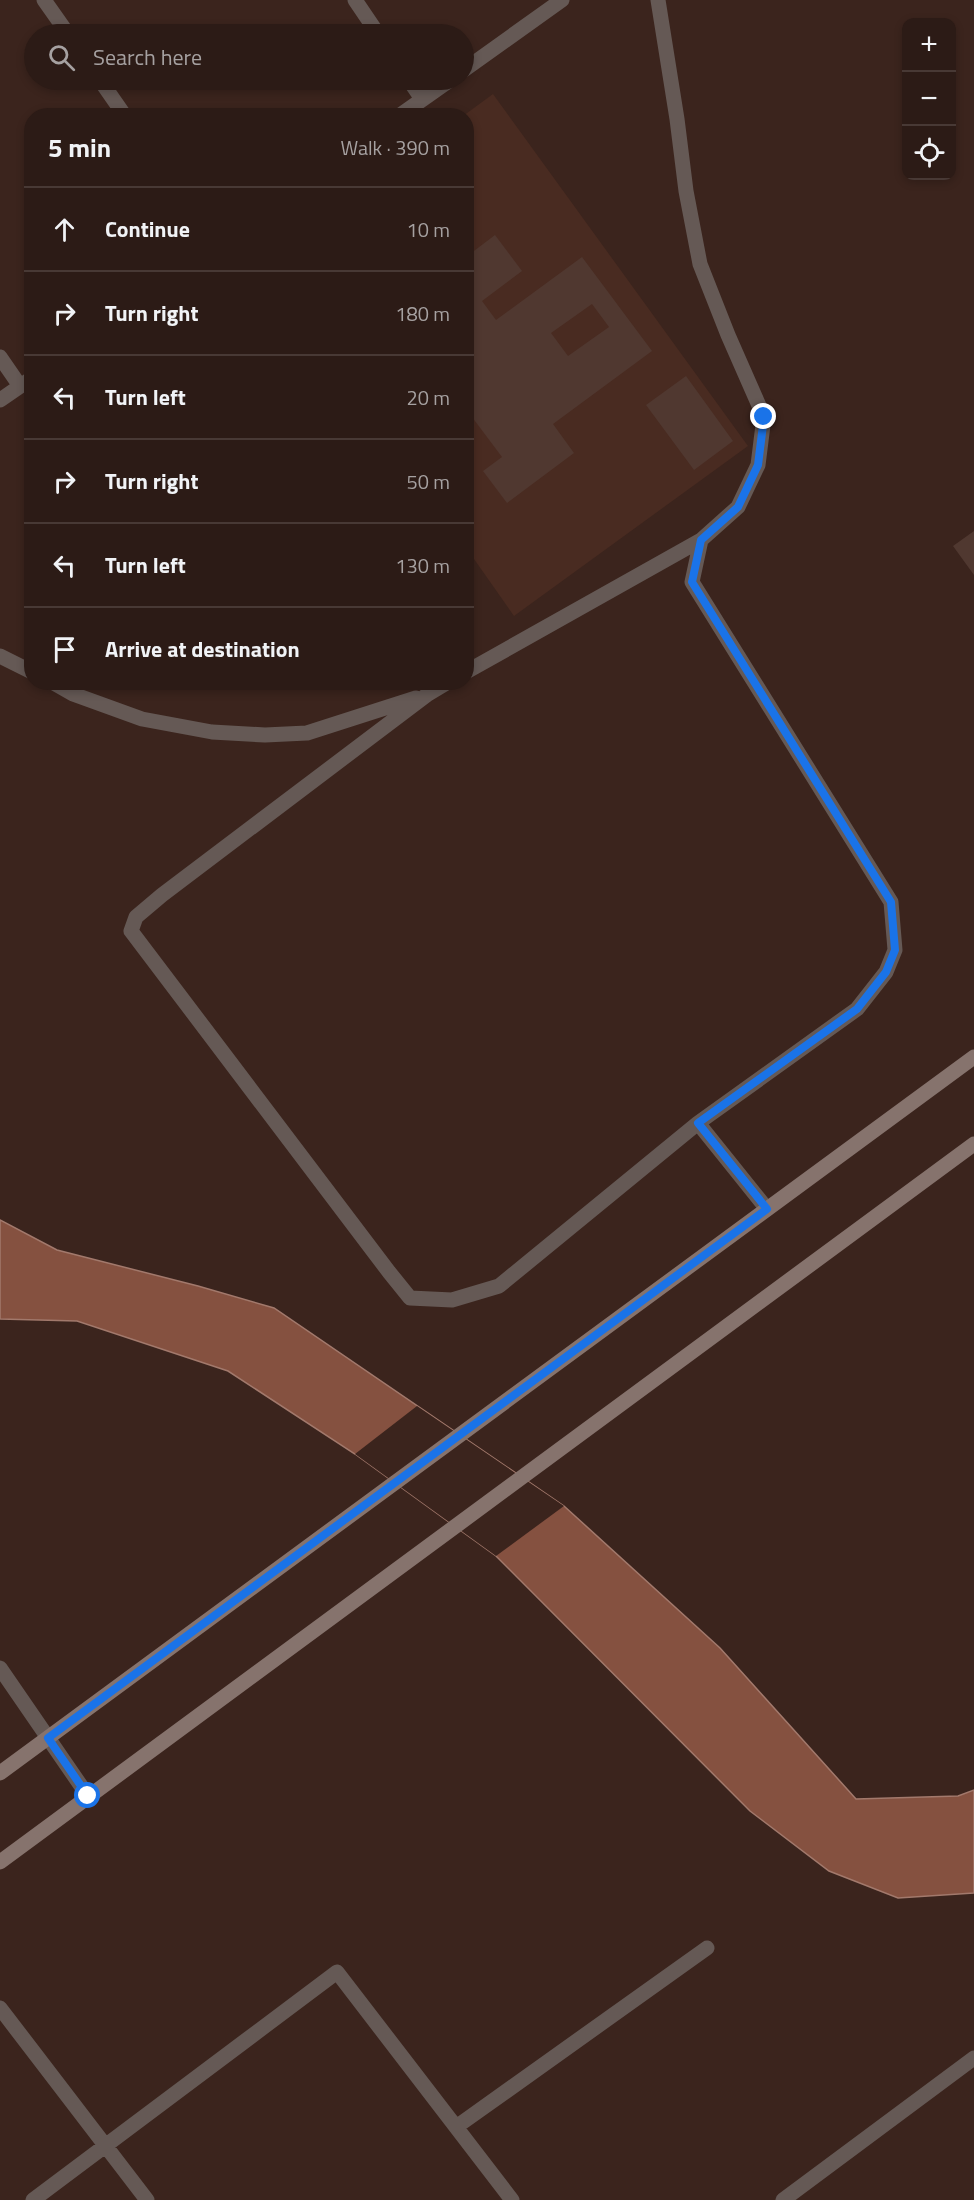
<!DOCTYPE html>
<meta charset="utf-8">
<style>
body{margin:0;font-family:"Titillium Web",sans-serif;background:#382823;color:#f1f3f6}
.controls{position:absolute;right:18px;top:18px;display:grid;overflow:hidden;border-radius:12px;box-shadow:0 3px 9px #0003}
.controls button{width:54px;height:54px;display:grid;place-items:center;padding:0;border:0;border-bottom:2px solid #483935;background:#2c1b16;color:#f1f3f6;font:30px sans-serif}
.stop{position:absolute;width:18px;height:18px;margin:-14px;border:4px solid #1a73e8;border-radius:50%;background:#fff}
.stop.end{background:#1a73e8;border-color:#fff;box-shadow:0 2px 6px #0008}
.list{margin:0;padding:0;list-style:none}
h2{display:flex;justify-content:space-between;align-items:center;height:78px;margin:0;padding:0 24px;font-size:26px}
h2 small{font-size:20px;font-weight:400;color:#a6a1a1}
.list li{display:grid;grid-template-columns:39px 1fr auto;gap:18px;align-items:center;box-sizing:border-box;height:84px;padding:0 24px;border-top:2px solid #483935}
.list b{display:block;font-size:22px;white-space:nowrap}
.list em{font-size:20px;font-style:normal;color:#a6a1a1}
.icon{flex:none;width:33px;height:33px;fill:none;stroke:currentColor;stroke-width:2;stroke-linecap:round;stroke-linejoin:round}
.map{position:relative;flex:none;width:974px;height:2200px;overflow:hidden}
.search{position:absolute;background:#2c1b16;box-shadow:0 3px 9px #0003;left:24px;top:24px;width:450px;height:66px;display:flex;align-items:center;gap:15px;box-sizing:border-box;padding:0 21px;border-radius:33px;color:#a6a1a1;font-size:22px}
.panel{position:absolute;background:#2c1b16;box-shadow:0 3px 9px #0003;left:24px;top:108px;width:450px;height:582px;border-radius:24px}
.map>svg:first-child{display:block}
</style>
<div class="map">
<svg width="974" height="2200" viewBox="0 0 974 2200">
<rect width="100%" height="100%" fill="#3b241d"/>
<!-- built -->
<path fill="#492b21" d="M493,94l255,352 -234,170 -47,-67 -1,-433h-3z"/>
<!-- water -->
<path fill="#855140" stroke="#a2796c" stroke-width="1.5" d="M0,1220l57,30 141,36 76,22 290,198 156,142 136,151 102,-3 16,-6v103l-76,5 -69,-27 -79,-60 -254,-255 -141,-102 -127,-83 -151,-50 -77,-2z"/>
<!-- pier -->
<path fill="#3b241d" d="M417,1406l147,100 -68,50 -141,-102z"/>
<!-- building -->
<path fill="#503830" fill-rule="evenodd" d="M495,235l27,36 -40,30 14,19 86,-63 70,94 -99,73 21,29 -67,50 -24,-32 19,-14 -36,-48v-152zM592,304l17,23 -41,29 -17,-23z
M686,376l47,65 -39,29 -48,-65z
M974,531v44l-21,-29z"/>
<g fill="none" stroke-linecap="round" stroke-linejoin="round">
<!-- street -->
<path stroke="#655955" stroke-width="15" d="M44,0l24,34
M355,0l23,34
M658,0l19,119 9,72 14,73 28,71 36,82 -6,48 -20,42 -37,33 -9,42 199,320 4,48 -9,22 -29,37 -159,114
M464,70l98,-70
M100,80l25,36
M409,80l13,19
M399,116l51,-36
M0,357l20,29
M0,400l32,-22
M0,656l32,16
M466,672l235,-132
M52,682l21,12 69,25 70,13 53,3 42,-2 109,-35
M448,682l-20,12 -266,201 -26,22 -5,14 258,341 21,26 42,2 47,-14 199,-163 69,86
M0,1668l88,128
M0,2008l147,192
M456,2127l251,-179
M33,2200l304,-228 175,228
M783,2200l191,-142"/>
<!-- secondary -->
<path stroke="#86736d" stroke-width="15" d="M0,1773l974,-716
M0,1862l974,-718"/>
</g>
<g fill="none" stroke-linecap="round" stroke-linejoin="round">
<!-- route -->
<path stroke="#1a73e8" stroke-width="8" d="M88,1796l-40,-58 719,-529 -69,-86 159,-114 29,-37 9,-22 -4,-48 -199,-320 9,-42 37,-33 20,-42 6,-48"/>
</g>
</svg>
<div class="controls">
<button>+</button>
<button>−</button>
<button><svg class="icon" aria-label="locate" viewBox="0 0 24 24"><circle cx="12" cy="12" r="6"/><path d="M12 2v4M12 18v4M2 12h4M18 12h4"/></svg></button>
</div>
<div class="stop" style="left:88px;top:1796px"></div>
<div class="stop end" style="left:764px;top:417px"></div>
<div class="search"><svg class="icon" aria-label="search" viewBox="0 0 24 24"><circle cx="10" cy="10" r="6"/><path d="M15 15l6 6"/></svg>Search here</div>
<section class="panel">
<h2>5 min<small>Walk · 390 m</small></h2>
<ul class="list">
<li><svg class="icon" aria-label="ahead" viewBox="0 0 24 24"><path d="M12 20V5M6 11l6-6 6 6"/></svg><div><b>Continue</b></div><em>10 m</em></li>
<li><svg class="icon" aria-label="right" viewBox="0 0 24 24"><path d="M7 20v-9h11M14 6l5 5-5 5"/></svg><div><b>Turn right</b></div><em>180 m</em></li>
<li><svg class="icon" aria-label="left" viewBox="0 0 24 24"><path d="M17 20v-9H6M10 6l-5 5 5 5"/></svg><div><b>Turn left</b></div><em>20 m</em></li>
<li><svg class="icon" aria-label="right" viewBox="0 0 24 24"><path d="M7 20v-9h11M14 6l5 5-5 5"/></svg><div><b>Turn right</b></div><em>50 m</em></li>
<li><svg class="icon" aria-label="left" viewBox="0 0 24 24"><path d="M17 20v-9H6M10 6l-5 5 5 5"/></svg><div><b>Turn left</b></div><em>130 m</em></li>
<li><svg class="icon" aria-label="arrive" viewBox="0 0 24 24"><path d="M6 21V4h12l-3 4 3 4H6"/></svg><div><b>Arrive at destination</b></div></li>
</ul>
</section>
</div>
